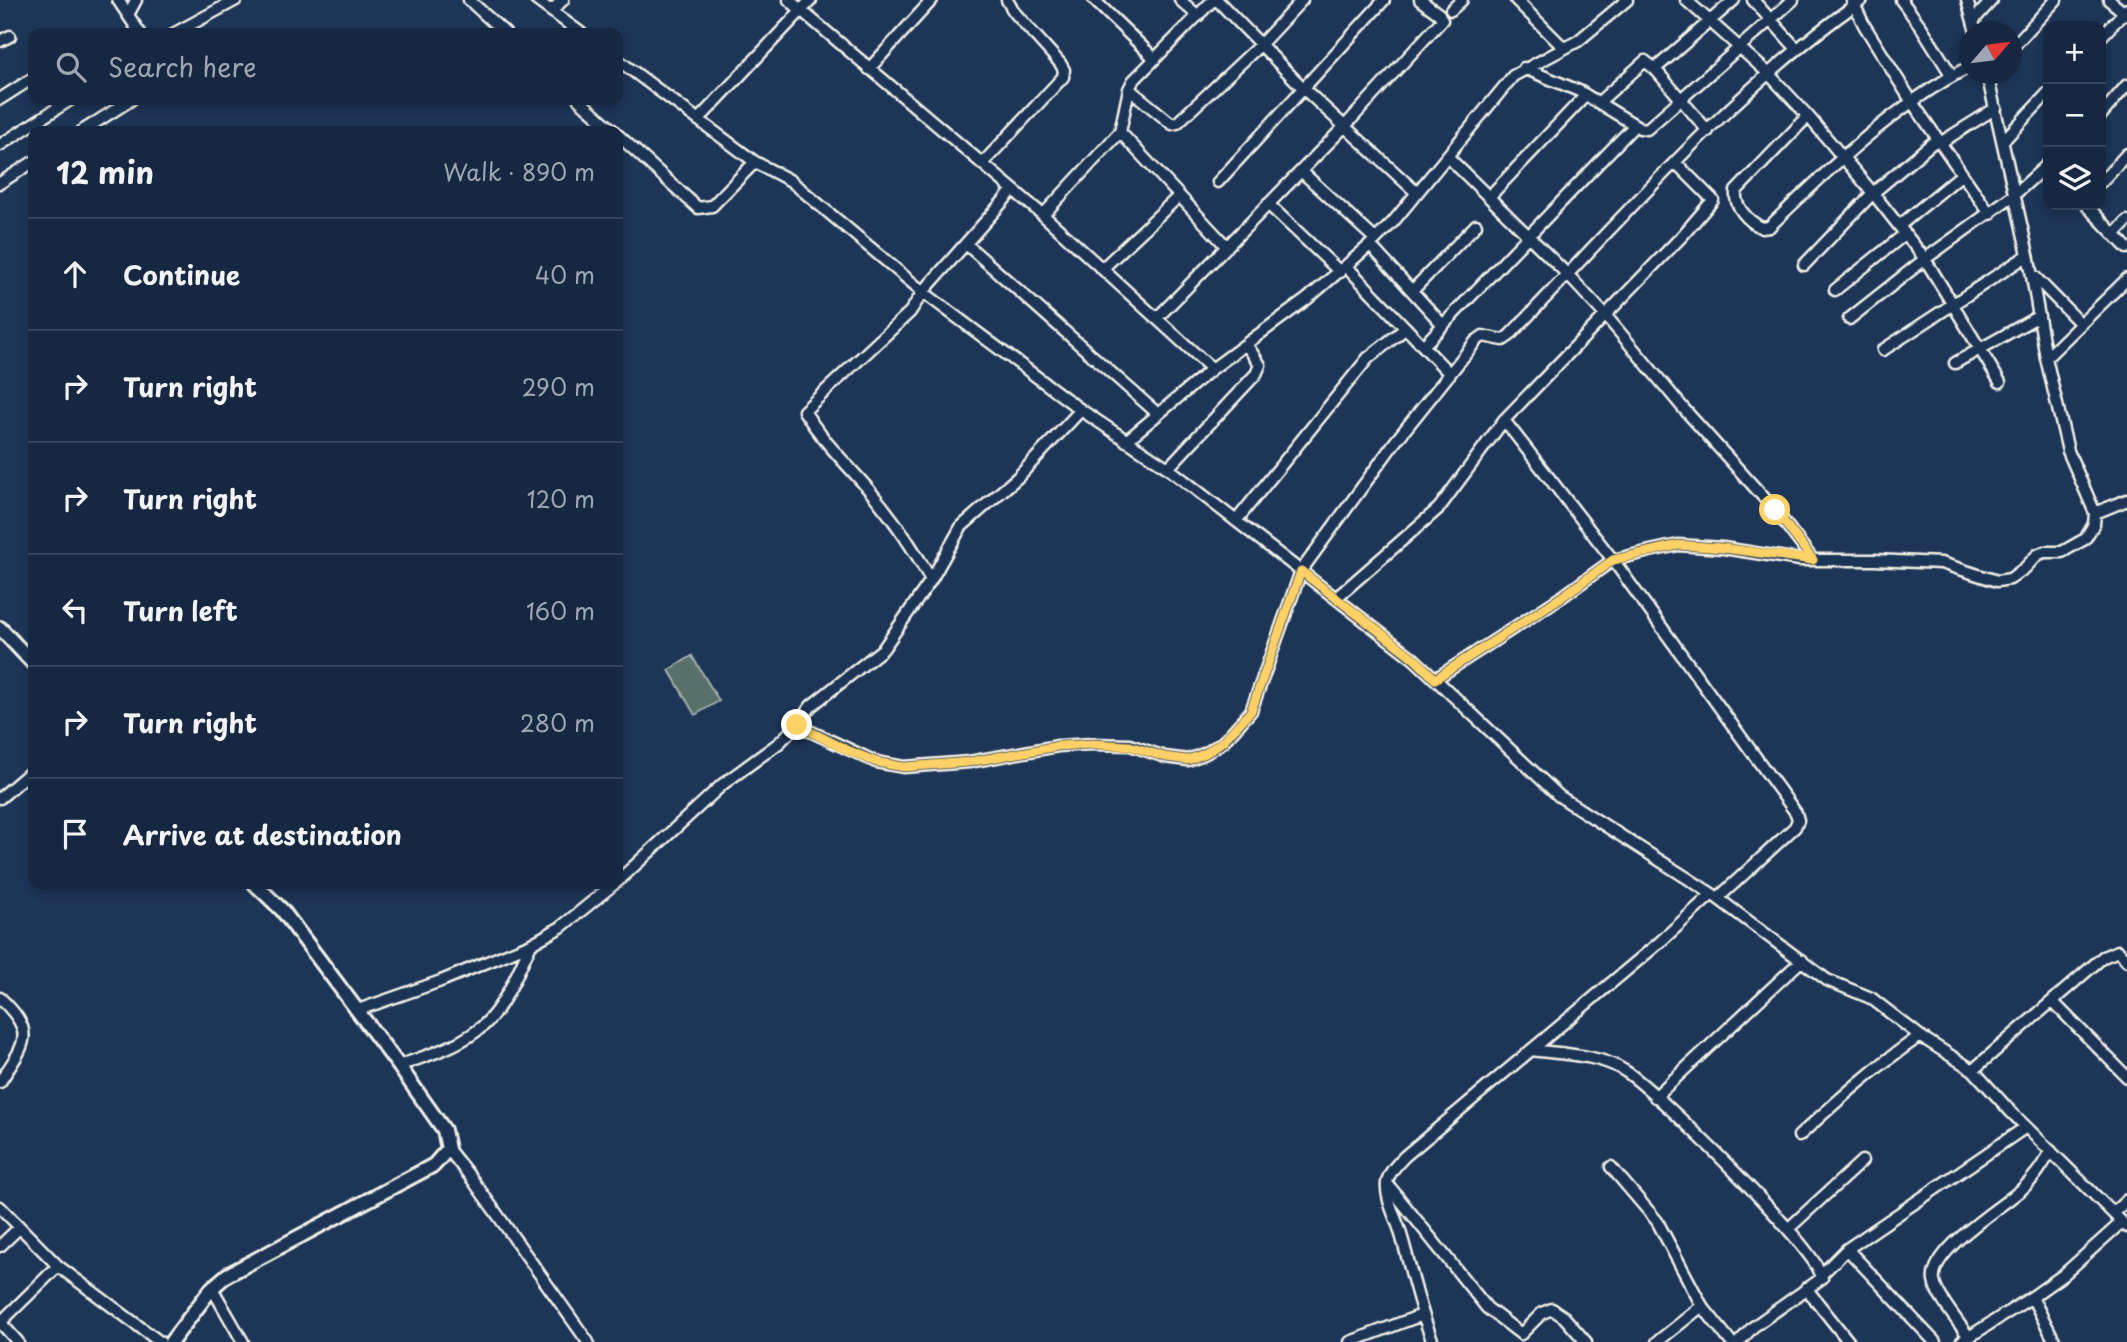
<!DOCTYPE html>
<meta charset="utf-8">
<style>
body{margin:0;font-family:"Playpen Sans",sans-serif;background:#1f3048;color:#f1f3f6}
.controls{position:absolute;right:21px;top:21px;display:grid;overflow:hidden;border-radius:14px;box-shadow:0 4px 10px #0003}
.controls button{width:63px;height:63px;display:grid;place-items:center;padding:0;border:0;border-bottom:2px solid #35445a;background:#162841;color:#f1f3f6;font:35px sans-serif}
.compass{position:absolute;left:1959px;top:21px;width:63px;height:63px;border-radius:50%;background:#162841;box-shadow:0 4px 10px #0003;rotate:62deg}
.stop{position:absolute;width:21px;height:21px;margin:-16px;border:5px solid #ffd166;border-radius:50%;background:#fff}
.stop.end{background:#ffd166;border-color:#fff;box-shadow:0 2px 7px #0008}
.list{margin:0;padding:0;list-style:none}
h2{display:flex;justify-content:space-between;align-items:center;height:91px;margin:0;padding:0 28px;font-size:30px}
h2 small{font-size:23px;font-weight:400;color:#9ea6b1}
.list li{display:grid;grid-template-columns:46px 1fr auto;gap:21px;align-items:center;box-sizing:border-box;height:112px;padding:0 28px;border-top:2px solid #35445a}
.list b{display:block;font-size:26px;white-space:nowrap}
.list em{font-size:23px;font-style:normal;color:#9ea6b1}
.icon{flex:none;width:38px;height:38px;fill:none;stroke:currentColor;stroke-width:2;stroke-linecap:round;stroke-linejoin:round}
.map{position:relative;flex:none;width:2127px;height:1342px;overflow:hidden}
.search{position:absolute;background:#162841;box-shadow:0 4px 10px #0003;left:28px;top:28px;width:595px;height:77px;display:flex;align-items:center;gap:18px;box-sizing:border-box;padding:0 24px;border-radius:14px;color:#9ea6b1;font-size:26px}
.panel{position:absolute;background:#162841;box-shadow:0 4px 10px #0003;left:28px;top:126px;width:595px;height:763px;border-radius:14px}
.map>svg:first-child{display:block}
</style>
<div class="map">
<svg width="2127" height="1342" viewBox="0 0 2127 1342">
<rect width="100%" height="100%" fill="#1d3557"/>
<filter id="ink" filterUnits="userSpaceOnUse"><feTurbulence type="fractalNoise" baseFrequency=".0143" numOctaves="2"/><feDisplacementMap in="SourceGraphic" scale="14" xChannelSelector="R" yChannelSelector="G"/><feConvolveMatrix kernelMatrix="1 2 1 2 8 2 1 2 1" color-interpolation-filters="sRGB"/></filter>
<g filter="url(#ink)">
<!-- pitch -->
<path fill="#596f6b" stroke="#a6b0aa" stroke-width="2" d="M692,656l27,45 -24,14 -26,-45z"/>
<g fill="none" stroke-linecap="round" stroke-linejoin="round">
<defs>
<path id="minor" d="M118,0l22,33
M469,0l36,33
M536,0l45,33
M789,0l254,215 169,154
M1094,0l61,59
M1180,0l18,16
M1217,0l87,89 113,104
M1516,0l48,48
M1686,0l82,73 40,43 65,77 52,66 75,123
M1753,0l43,48
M1852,0l12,25 48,77 78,112
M1901,0l21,28 30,48
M1967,0l9,32
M2109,0l18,15
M1451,10l11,-10
M551,11l12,-11
M128,15l8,-15
M1973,21l19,-21
M175,33l61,-33
M2101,37l26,-28
M0,41l10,-5
M2011,49l45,-49
M618,60l137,102 36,19 132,111 158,118 87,58 246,191 145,137 153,98 115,86 44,18 49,38 53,34 37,41 117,116
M1524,68l55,23 61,37 7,1 146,-129
M869,69l63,-69
M1655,69l79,-69
M1129,89l43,35 5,-1 83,-78 42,-45
M0,99l33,-21
M579,100l35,31
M1599,102l46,-41 10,8 53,62
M2101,115l26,-30
M1808,116l-72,75c-2,16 12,30 26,37l7,-1c61,-59 124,-121 200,-160
M699,119l112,-119
M82,131l49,-31
M1120,132l107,115
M618,135l80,73 14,-2 43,-44
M2003,141l45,-48
M1940,143l56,-35
M0,145l70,-45
M1447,156l121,119 38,41 78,93 91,101 38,50
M982,164l81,-87 1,-7 -4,-7 -46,-51 -7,-12
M1301,171l74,68
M1218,182l166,-182
M2101,182l26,-28
M0,183l33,-21
M1489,197l97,-102
M1268,204l72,68
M2086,205l41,43
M1043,215l77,-83 9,-43 4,-8 80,-81
M1899,226l62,-51
M2114,235l13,-14
M966,244l192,170
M1370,245l73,80
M1804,265l69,-72 64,-54
M1346,266l104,108
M1103,268l76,-72
M2032,274l49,50
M1835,290l70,-56
M1412,291l64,-66
M1157,318l188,-192 97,-106 -3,-6 -19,-14
M1849,319l76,-60 90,-65 33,-30
M1423,346l212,-221
M1883,350l145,-95
M2046,358l81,-79
M1955,363l84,-47
M1504,420l109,140 183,253 2,7 -3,7 -77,71
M1126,441l86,-72 95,-70 63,-54 23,-23 120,-146 65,-35 49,-41
M1168,468l88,-94 4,-9 -14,-21
M2095,513l32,-13
M1236,521l132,-163 38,-30
M931,580c-17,-31 -38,-62 -61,-89 -24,-28 -46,-48 -66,-80l106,-99 13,-20 90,-102
M1336,598l103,-90 65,-88 178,-184 31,-36 -37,-37
M1435,679l128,-83 50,-36 37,-9 28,-6 45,3 77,12h74l67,3 56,18 13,-2 15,-11 12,-13 7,-3h18l23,-13 9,-15 1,-11 -27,-62 -22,-93 -17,-99 -42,-185
M797,725l79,37 28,5 65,-5 89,-16 34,-2 38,1 35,12 23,3 18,-7 17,-11 28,-31 50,-140 94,-129 81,-101 7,-5 20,4 6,-4c111,-115 221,-244 353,-336
M0,798l33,-28
M618,881l105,-97 56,-41 18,-18 14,-19 72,-57 48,-69 30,-53 57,-50 63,-67
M0,998c38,36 24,46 0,84
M2053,1002l74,75
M358,1010l83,-29 90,-37 30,-17 53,-43
M1531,1050c30,4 68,4 94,21 31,19 193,178 197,207l-69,49 -14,15
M399,1066c28,-11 62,-20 85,-41 22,-21 34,-54 47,-81
M1973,1070l130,-113 15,-6 9,10
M1655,1097l147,-137
M1799,1136c39,-36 77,-70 121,-100
M448,1149l24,30 116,163
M1611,1167l46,54 45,85 29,36
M1389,1186l98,122 34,26 21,-21 10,-4 12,8 22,25
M0,1207l58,59 102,76
M2113,1213l14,-13
M1788,1229l74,-68
M0,1246l19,-18
M1847,1249l88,93
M1822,1274l25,-25 179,-122
M212,1288l31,54
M1806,1288l43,54
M2032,1297l23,45
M0,1322l18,20
M1,1322l57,-56
M1969,1337c-10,-14 -32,-40 -35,-56 -5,-30 65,-72 87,-91 13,-11 21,-24 30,-39
M1350,1342l72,-27
M1433,1342c-15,-36 -22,-74 -33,-111 -4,-13 -15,-33 -13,-48 1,-10 11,-20 18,-27l255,-214 52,-48
M1657,1342l45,-36
M1961,1342l71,-45 31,-22 59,-53"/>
<path id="tertiary" d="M0,628l33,35
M171,1342l41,-54 15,-13 207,-110 14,-16 -4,-19 -45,-64 -117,-156 -27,-26"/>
</defs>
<!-- minor casing -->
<use href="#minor" stroke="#f4f1e8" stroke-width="15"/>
<!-- tertiary casing -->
<use href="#tertiary" stroke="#f4f1e8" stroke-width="18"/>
<!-- minor -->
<use href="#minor" stroke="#1d3557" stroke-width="10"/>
<!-- tertiary -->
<use href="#tertiary" stroke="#1d3557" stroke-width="12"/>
</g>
</g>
<g fill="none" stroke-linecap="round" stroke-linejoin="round" filter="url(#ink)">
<!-- route -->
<path stroke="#ffd166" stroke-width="9" d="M797,725l50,25 29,12 28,5 65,-5 89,-16 34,-2 38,2 35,11 23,3 18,-7 17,-12 28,-30 50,-140 114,88 20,20 128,-83 50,-36 65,-15 45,3 90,12 -38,-50"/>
</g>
</svg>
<div class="controls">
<button>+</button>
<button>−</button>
<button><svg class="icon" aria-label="layers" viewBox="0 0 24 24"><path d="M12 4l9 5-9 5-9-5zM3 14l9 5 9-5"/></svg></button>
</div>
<svg class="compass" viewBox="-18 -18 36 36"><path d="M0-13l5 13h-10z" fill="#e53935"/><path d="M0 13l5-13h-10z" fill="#9ea6b1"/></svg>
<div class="stop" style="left:1775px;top:510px"></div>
<div class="stop end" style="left:797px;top:725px"></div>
<div class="search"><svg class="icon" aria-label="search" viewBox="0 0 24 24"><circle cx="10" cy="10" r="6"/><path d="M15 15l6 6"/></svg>Search here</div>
<section class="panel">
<h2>12 min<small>Walk · 890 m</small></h2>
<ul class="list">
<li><svg class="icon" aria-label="ahead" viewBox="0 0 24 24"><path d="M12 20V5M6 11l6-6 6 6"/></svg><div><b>Continue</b></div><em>40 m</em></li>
<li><svg class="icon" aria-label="right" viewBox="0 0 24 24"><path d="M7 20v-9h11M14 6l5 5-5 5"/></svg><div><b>Turn right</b></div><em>290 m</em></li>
<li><svg class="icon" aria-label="right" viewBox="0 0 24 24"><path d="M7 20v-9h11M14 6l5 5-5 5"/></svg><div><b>Turn right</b></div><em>120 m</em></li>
<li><svg class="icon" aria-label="left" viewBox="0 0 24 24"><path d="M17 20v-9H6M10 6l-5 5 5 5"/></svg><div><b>Turn left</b></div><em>160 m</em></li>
<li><svg class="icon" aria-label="right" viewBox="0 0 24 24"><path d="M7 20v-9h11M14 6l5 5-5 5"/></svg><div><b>Turn right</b></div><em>280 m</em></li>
<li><svg class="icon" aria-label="arrive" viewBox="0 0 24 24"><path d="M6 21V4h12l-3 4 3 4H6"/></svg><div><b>Arrive at destination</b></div></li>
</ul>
</section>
</div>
